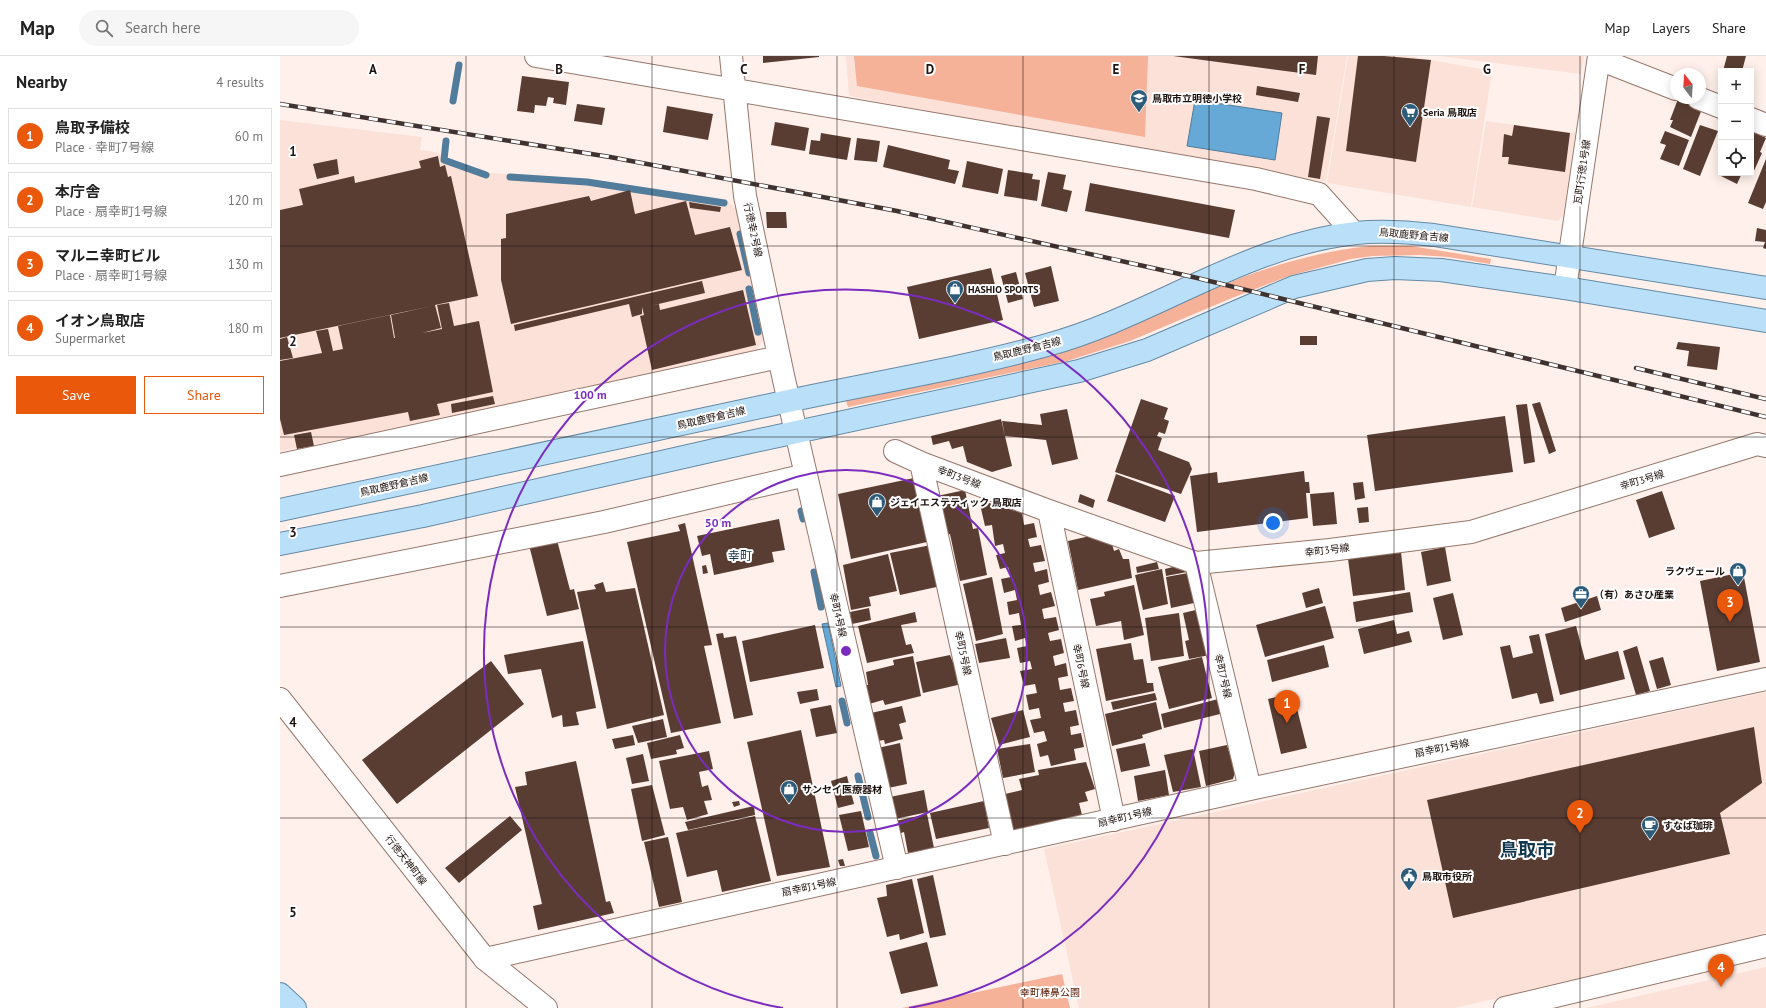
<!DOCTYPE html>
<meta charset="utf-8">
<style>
body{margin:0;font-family:"PT Sans","Noto Sans JP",sans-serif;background:#f6f6f6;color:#222}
.controls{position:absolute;right:12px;top:12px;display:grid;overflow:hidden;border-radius:0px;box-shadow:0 2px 10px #0003}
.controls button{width:36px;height:36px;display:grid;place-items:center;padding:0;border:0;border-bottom:1px solid #e0e0e0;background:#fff;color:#222;font:20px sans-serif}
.compass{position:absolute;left:1390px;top:12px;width:36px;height:36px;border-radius:50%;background:#fff;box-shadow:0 2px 10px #0003;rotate:343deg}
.you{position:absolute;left:993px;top:467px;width:14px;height:14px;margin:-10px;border:3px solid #fff;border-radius:50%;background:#1a73e8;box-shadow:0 0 0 6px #1a73e833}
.badge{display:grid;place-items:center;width:26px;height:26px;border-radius:50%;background:#ea580c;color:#fff;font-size:13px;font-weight:700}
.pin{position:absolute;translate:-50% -33px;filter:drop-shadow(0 1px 2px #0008)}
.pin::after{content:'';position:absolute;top:21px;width:14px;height:12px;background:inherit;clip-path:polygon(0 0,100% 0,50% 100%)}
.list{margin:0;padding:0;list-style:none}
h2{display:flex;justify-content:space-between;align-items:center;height:52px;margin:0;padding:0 16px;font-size:17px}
h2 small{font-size:13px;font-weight:400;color:#767676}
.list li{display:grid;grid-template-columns:26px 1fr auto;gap:12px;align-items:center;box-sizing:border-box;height:56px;margin:0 8px 8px;padding:0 8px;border:1px solid #e0e0e0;border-radius:0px}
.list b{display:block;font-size:15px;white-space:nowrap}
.list p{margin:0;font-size:13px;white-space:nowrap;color:#767676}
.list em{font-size:13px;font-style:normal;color:#767676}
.actions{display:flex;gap:8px;padding:12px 16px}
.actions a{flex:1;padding:9px 0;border:1px solid #ea580c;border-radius:0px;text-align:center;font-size:14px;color:#ea580c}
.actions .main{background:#ea580c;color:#fff}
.icon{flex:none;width:22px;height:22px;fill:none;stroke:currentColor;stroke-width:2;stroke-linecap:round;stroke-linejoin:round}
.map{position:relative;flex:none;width:1486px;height:952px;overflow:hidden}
header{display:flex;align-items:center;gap:24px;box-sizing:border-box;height:56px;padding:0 20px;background:#fff;border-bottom:1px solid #e0e0e0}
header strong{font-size:19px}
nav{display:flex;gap:22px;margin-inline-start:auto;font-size:14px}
.search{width:280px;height:36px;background:#f6f6f6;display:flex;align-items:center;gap:10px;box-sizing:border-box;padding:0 14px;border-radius:22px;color:#767676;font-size:15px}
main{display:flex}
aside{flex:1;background:#fff}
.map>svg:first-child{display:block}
</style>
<header>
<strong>Map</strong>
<div class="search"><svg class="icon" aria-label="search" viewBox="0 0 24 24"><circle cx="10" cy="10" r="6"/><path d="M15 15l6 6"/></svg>Search here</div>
<nav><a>Map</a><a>Layers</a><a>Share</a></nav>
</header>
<main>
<aside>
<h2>Nearby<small>4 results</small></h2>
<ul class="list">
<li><span class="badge">1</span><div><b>鳥取予備校</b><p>Place · 幸町7号線</p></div><em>60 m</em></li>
<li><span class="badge">2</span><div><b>本庁舎</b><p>Place · 扇幸町1号線</p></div><em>120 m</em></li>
<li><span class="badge">3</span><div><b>マルニ幸町ビル</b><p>Place · 扇幸町1号線</p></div><em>130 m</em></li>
<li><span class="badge">4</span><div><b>イオン鳥取店</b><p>Supermarket</p></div><em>180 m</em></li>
</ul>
<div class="actions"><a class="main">Save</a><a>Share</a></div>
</aside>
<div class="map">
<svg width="1486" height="952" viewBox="0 0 1486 952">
<rect width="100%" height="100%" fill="#fff0eb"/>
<!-- built -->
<path fill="#fbe1d8" d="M566,0h501l-21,126 -295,-51 -182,-35z
M1068,0h60l84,15 -21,136 -144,-24z
M1159,0h145l-3,18z
M0,64l142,17 -2,13 15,2 14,7 42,14 111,8 124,18 11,11 30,124 -12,18 -258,58 -217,41z
M1206,65l89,12 -12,83 -5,5 -86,-14z
M1486,636v241l-188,47 -124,28h-375l-35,-159z
M1486,911v41h-180z"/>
<!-- green -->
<path fill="#f6b199" d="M574,0h294l-3,81 -288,-51z
M1090,190h41l80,13 -1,5 -42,-7 -29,-2 -46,1 -22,3 -62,17 -57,22 -102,43 -63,20 -219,46 -2,-6c84,-18 170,-31 250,-61 38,-14 74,-32 111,-48 52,-23 106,-40 163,-46z
M782,918l8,34h-168z"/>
<!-- water -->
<path fill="#66a9d7" stroke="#517c9b" d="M915,44l87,13 -7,47 -88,-14z
M548,567l13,63 -5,1 -14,-63z"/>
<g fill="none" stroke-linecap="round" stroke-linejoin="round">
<!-- stream -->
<path stroke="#517c9b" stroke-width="7" d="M173,45l6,-36
M166,85l-2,19 42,15
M230,121l77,5 137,21
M460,178l9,39
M469,233l9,43
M521,455l2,8
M534,516l7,35
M562,645l5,22
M578,720l10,41
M590,777l6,23"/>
</g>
<!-- building -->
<path fill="#593d33" d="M483,0h56v1l-56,6z
M893,0h145l-2,19z
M1078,0h26l47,4 -15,102 -70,-11z
M1447,0h19l-4,15h-19z
M242,20l47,6 -3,23 -13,-2 1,-5 -6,-1 -2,9 -11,-1 -1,8 -17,-2z
M977,30l43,7 -2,9 -42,-7z
M1398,43l24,10 -11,28 -21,-10 3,-7h-3z
M297,48l28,4 -3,17 -28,-4z
M387,50l46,8 -5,26 -45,-8z
M1037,60l13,2 -10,61 -12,-2z
M495,66l34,6 -4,23 -34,-6z
M1234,69l56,8 -5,39 -57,-8 1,-7h-7l2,-23 8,2z
M1420,69l18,6 -18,45 -17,-7z
M1385,75l24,9 -10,26 -19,-7 6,-14 -6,-2z
M1471,75l15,7 -6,14 2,1 -9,20 -2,-1z
M541,77l30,5 -4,22 -38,-6 2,-14 9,1z
M577,82l23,3 -3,21 -23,-2z
M608,89l62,15 -2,9 11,2 -4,13 -72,-17z
M158,100l2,11 5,-2 3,12 3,-1 27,120 -43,9 6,23 -19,5 20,-4 -5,-24 12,-2 5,23 25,-5 14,71 -56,12 3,11 -30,6 -2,-9 -124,23 -4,-16v-58l42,-8 -6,-22 12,-2 5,22 10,-2 -5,-23 52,-11 4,23h1l-4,-23 41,-9 -152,32v-128l23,-5 -4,-16 55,-13 1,7 66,-15 -2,-7z
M57,103l2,15 -22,5 -4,-15z
M1486,103v43l-3,7 -15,-6z
M687,105l36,8 -5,25 -36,-7z
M728,114l25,4 -1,5 8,1 -3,21 -33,-5z
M768,116l18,3 -3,14 9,2 -5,21 -26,-6z
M1440,117h22l-5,11 -18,-9z
M810,127l145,27 -6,28 -144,-27z
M350,134l5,24 51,-13 9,34 35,-8 12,43 -231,54 -10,-44v-41l5,-1v-24l83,-18 2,5z
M409,146l32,5 -1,5 -30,-4z
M486,156h20l1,16h-20z
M1477,172l9,2v19l-3,-1 2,-6 -10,-1z
M771,210l8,35 -25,6 -9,-34z
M711,212l12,52 -84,19 -12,-52z
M736,216l7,27 -15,4 -7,-27z
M422,225l3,12 -55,13 9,-2 1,6 83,-20 13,55 -104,25 -12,-54 4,-1 -2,-8v7l-10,3 -3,-13 -114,27 -1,-6z
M1020,280h17v9h-17z
M7,281l6,21 -13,2v-21z
M1398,286l42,5 -3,23 -30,-4 2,-15 -13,-2z
M213,340l2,8 -43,9 -1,-9z
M861,343l27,9 -4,11 5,2 -4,13 -6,-2 -2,4 5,2 -4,12 31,12 3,7 -11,25 -66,-22z
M1260,346l16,49 -7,3 -17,-50z
M1247,348l8,58 -11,2 -8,-59z
M787,353l11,50 -26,6 -6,-25 -41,-4 -3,-15 40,4 -2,-11z
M1225,360l8,56 -138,19 -8,-56z
M721,363l11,47 -20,6 -25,-10 -4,-16 -11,3 -3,-8 -16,4 -2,-9z
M31,376l3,14 -17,3 -3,-14z
M1024,415l1,11h4l1,11h-4l2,25 -111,14 -7,-56 27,-4 1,11z
M836,418l59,22 -10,26 -58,-21z
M634,422l13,64 -76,17 -13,-65z
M1083,426l2,16 -10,2 -2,-17z
M685,434l8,39 5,-1 9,47 -27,6 -10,-47 -3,1 -10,-39z
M1382,435l13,38 -26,9 -13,-38z
M1054,436l3,32 -24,2 -3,-32z
M800,438l15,6 -2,8 -15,-6z
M699,444l43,13 2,12 10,-2 3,14 -9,2 2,8 11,-2 4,16 -12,2 2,9 12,-3 2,13 -11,3 2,10 11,-3 4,14 -13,3 2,10 12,-2 3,13 -11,3 2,8 11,-2 3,14 -11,3 2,10 11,-3 2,13 -10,2 2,12 11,-2 3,13 -11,2 2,9 11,-2 3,15 -9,2 1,8 10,-2 3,14 -10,2 2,11 -25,6 -3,-11 -8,2 -3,-13 10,-3 -3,-10 -10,2 -4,-13 11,-2 -2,-10 -10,2 -3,-15 11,-2 -2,-9 -11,2 -4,-15 12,-2 -2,-8 -10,2 -3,-15 10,-2 -2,-8 -10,3 -3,-15 9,-1 -2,-12 -10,2 -2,-13 10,-2 -2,-10 -11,3 -3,-14 10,-2 -3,-10 -8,2 -4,-14 9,-2 -2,-9 -8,2 -3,-21 -7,1z
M1088,451l1,15 -10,1 -2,-15z
M499,463l6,31 -13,2 2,10 -60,13 -4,-21 -8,2 -5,-20z
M405,467l27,122 -8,1 17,77 -50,10 -44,-191 53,-11 -2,-6z
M810,480l22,8 2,7 5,-2 4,10h6l3,19 -54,12 -10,-49z
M277,484l13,50 4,-1 5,20 -32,7 -18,-71z
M651,489l10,41 -41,9 -10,-42z
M1165,491l6,34 -24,5 -6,-34z
M1121,496l4,38 -52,6 -5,-37z
M608,498l9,37 -28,6 2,9 -20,4 -8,-45z
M877,506l2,7 -22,4 -1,-6z
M426,509l2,8 -5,1 -1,-8z
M893,511l14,5 -21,4 -1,-7z
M882,513l6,35 -25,6 -8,-35z
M1463,516l17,90 -43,9 -17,-90z
M908,517l6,30 -23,5 -5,-31z
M712,521l11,57 -27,7 -13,-57z
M323,526l3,10 29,-4 29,127 -57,14 -30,-137 19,-3 -2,-4z
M854,529l10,50 -20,5 -3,-19 -25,5 -6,-27 15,-3 -1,-4z
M1039,532l4,15 -17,5 -4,-15z
M1130,536l3,20 -57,10 -3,-20z
M1173,537l10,42 -20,5 -10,-42z
M1317,540l4,14 -36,12 -4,-14z
M1045,550l9,32 -69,19 -9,-32z
M589,552l2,12 -19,4 -2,-12z
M920,553l10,46 -21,4 -4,-18 4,-1 -6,-27z
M635,556l2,10 -16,3 5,20 5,-1 3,9 -47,10 -9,-37z
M899,557l5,43 -33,5 -6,-43z
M1114,564l3,14 12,-3 3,11 -48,12 -6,-25z
M535,569l9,43 -74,14 -8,-41z
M1296,570l9,34 33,-9 7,28 -65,16 -15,-61z
M443,577l1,5 12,-2 17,79 -19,4 -18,-85z
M1259,578l15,67 -14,3 -3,-11 -25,6 -12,-52 10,-2 3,13 20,-5 -4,-17z
M726,582l4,20 -31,5 -4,-19z
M303,585l13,67 -20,4 3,13 -16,2 -1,-12 -10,3 -11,-49 -33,5 -4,-19z
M851,587l3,17 9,-1 4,24h6l1,8 -48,10 -10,-52z
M1044,589l5,22 -57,15 -5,-22z
M1357,590l13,45 -14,4 -13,-44z
M670,599l4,10 4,-1 4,20 -39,9 -7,-31z
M633,600l8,40 -36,9 -2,-5 -14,4 -4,-19h3l-2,-13 28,-7 -1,-5z
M922,601l10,41 -43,11 -11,-42z
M1383,601l8,28 -14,4 -8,-28z
M211,605l33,43 -127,100 -35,-44z
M537,633l2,11 -19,4 -3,-12z
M875,637l2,7 -44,10 -2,-8z
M1013,637l14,55 -26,6 -13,-55z
M942,642l2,15 -60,15 -3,-14z
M876,646l6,27 -20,6 1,3 -31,8 -7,-32z
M551,649l6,28 -21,4 -6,-28z
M622,650l4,16 -7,2 4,15 -18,5 -1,-4 -6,1 -7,-28z
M743,654l7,27 -31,8 -8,-27z
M383,663l4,18 -29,6 -6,-17z
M1474,671l8,56 -42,30 10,41 -277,64 -26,-118z
M521,674l29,137 -53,9 -30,-134z
M353,679l2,10 -20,4 -3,-10z
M400,679l4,13 -8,2 1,4 -26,5 -4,-16z
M620,687l7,41 -19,4 -10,-40z
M865,687l5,23 -29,6 -5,-23z
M750,688l5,28 -32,6 -6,-29z
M947,689l8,27 -2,7 -27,7 -7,-35z
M913,693l8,38 -28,5 -9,-37z
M429,695l4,18 -14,3 3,15 6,-2 4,15 -8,1 4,13 -21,6 -4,-13 -13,2 -11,-48z
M363,698l6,27 -17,3 -6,-26z
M296,705l30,141 4,-1 4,12 -76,17 -5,-24 9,-2 -27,-117 12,-2 -2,-13z
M806,706l9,27 -10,3 3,9 -9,2 3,12 -69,15 -8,-36 17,-4 -3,-11 20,-4 -1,-5z
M885,714l4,25 -31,6 -4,-25z
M567,720l7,28 -16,4 -7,-27z
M372,729l13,50 -23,6 -11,-52z
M644,734l4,22 -33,7 -5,-22z
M459,745l1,4 -6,2 -2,-5z
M704,745l5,27 -53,11 -6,-26z
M474,750l1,9 -67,15 -3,-8z
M581,755l8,36 -21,4 -9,-36z
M647,758l7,34 -26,5 -4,-21 -6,2 -2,-13z
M230,760l12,14 -63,53 -14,-15z
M475,760l16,65 -49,11 -5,-22 -30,7 -11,-44z
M388,781l14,65 -23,5 -15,-65z
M563,803l2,7h-5l-2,-6z
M653,819l13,60 -16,3 -13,-59z
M632,823l12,54 -24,7 -1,-6 -12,3 -10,-39 10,-2 -1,-11z
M647,886l11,44 -37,8 -12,-42z"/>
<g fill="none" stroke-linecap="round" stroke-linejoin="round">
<defs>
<path id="minor" d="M256,0l720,123 63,15 35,39
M451,0l14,140 39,184 113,488
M1319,3l77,30
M1418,42l23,9
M1471,63l15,6
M1285,232l34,-232
M615,395l26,12 128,48 147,52 134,-13 141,-18 286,-88 9,2
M641,407l84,381
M0,409l499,-108
M769,455l65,309
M916,507l54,226
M0,530l324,-64 202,-47
M205,903l765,-170 516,-110"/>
<path id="tertiary" d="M0,643l205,260 61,49
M1225,952l261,-62"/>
<path id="primary" d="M0,454c168,-35 336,-71 504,-108 88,-19 177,-33 263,-57 106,-29 198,-100 309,-112 26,-3 52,-1 78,2l332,53
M0,488l143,-28 327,-74 329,-71 68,-21 147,-63 73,-17 28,-2 46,2 124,18 201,33
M0,938l15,14"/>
</defs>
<!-- minor casing -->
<use href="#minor" stroke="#96776b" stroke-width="24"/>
<!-- tertiary casing -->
<use href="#tertiary" stroke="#96776b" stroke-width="24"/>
<!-- primary casing -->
<use href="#primary" stroke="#658aa4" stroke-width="24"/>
<!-- minor -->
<use href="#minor" stroke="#fff" stroke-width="22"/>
<!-- tertiary -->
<use href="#tertiary" stroke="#fff" stroke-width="22"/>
<!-- primary -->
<use href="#primary" stroke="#b9dff9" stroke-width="22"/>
<defs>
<path id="rail" d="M0,48l330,53 287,54 296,66 573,140
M1356,312l130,31"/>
</defs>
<!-- rail casing -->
<use href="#rail" stroke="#40332f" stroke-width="4.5"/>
<!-- rail -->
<use href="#rail" stroke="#fff" stroke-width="3" stroke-dasharray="9" stroke-linecap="butt"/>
</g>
<!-- grid -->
<path fill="none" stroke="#1f130f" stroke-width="1" stroke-opacity="0.55" d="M186,0v952M372,0v952M557,0v952M743,0v952M929,0v952M1114,0v952M1300,0v952M0,190h1486M0,381h1486M0,571h1486M0,762h1486"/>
<!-- distance rings -->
<g fill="none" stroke="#7b2cbf" stroke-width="2">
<circle cx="566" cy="595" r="181"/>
<path d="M503 952A362 362 0 1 1 629 952"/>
</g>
<!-- icons -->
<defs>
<symbol id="school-pin" viewBox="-11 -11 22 30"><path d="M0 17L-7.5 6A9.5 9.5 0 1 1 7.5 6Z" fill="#2d5c7b" stroke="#fff"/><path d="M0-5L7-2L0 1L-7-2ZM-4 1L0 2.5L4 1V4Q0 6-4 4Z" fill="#fff"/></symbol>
<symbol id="supermarket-pin" viewBox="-11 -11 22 30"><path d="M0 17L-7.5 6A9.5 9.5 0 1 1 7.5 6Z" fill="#2d5c7b" stroke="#fff"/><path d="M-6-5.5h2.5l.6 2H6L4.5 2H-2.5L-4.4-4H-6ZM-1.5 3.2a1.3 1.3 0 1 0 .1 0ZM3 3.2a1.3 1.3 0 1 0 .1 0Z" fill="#fff"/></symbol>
<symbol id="shop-pin" viewBox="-11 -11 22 30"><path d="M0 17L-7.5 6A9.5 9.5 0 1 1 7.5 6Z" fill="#2d5c7b" stroke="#fff"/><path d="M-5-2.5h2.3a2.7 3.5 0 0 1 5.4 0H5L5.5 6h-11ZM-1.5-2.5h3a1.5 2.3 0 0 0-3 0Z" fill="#fff"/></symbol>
<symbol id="office-pin" viewBox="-11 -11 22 30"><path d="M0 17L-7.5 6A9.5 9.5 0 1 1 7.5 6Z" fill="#2d5c7b" stroke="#fff"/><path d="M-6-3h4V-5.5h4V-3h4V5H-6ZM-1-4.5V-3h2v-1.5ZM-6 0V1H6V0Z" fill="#fff"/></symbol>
<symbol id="cafe-pin" viewBox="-11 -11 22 30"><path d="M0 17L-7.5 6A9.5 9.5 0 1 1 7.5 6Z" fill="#2d5c7b" stroke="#fff"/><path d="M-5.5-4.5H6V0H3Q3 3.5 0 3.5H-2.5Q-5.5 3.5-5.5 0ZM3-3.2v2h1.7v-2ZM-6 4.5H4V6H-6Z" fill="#fff"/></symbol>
<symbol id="civic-pin" viewBox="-11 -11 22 30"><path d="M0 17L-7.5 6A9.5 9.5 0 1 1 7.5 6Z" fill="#2d5c7b" stroke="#fff"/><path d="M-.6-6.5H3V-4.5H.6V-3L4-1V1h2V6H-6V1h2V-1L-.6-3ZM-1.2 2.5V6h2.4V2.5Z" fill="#fff"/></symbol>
</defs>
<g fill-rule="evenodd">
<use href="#school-pin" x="849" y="32" width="20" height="27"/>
<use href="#supermarket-pin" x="1120" y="46" width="20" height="27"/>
<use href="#shop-pin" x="665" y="223" width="20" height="27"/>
<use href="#shop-pin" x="587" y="436" width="20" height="27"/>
<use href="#shop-pin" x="1448" y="505" width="20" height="27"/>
<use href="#office-pin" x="1291" y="528" width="20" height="27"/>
<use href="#shop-pin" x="499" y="723" width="20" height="27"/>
<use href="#cafe-pin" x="1360" y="759" width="20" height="27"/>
<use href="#civic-pin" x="1119" y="810" width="20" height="27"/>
</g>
<g text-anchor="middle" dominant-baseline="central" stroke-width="4" stroke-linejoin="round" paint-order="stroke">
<!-- poi labels -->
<g font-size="10" font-weight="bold" fill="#1f130f" stroke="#fff" text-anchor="start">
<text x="872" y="42">鳥取市立明徳小学校</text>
<text x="1143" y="56">Seria 鳥取店</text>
<text x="688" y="233">HASHIO SPORTS</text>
<text x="610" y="446">ジェイエステティック 鳥取店</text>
<text x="1445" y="515" text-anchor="end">ラクヴェール</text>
<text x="1314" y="538">（有）あさひ産業</text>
<text x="522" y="733">サンセイ医療器材</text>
<text x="1383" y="769">すなば珈琲</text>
<text x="1142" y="820">鳥取市役所</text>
</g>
<!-- street labels -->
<g font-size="10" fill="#1f130f" stroke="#fff">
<text transform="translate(1302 116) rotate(-82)">瓦町行徳1号線</text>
<text transform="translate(473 174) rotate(78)">行徳幸2号線</text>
<text transform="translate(1134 179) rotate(5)">鳥取鹿野倉吉線</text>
<text transform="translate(747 293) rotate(-14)">鳥取鹿野倉吉線</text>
<text transform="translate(431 362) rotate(-13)">鳥取鹿野倉吉線</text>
<text transform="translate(679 421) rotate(21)">幸町3号線</text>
<text transform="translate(1362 424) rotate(-17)">幸町3号線</text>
<text transform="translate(114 429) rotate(-13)">鳥取鹿野倉吉線</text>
<text transform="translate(1047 494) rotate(-7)">幸町3号線</text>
<text transform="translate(558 559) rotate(77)">幸町4号線</text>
<text transform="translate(683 597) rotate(78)">幸町5号線</text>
<text transform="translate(801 610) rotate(78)">幸町6号線</text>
<text transform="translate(943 620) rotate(77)">幸町7号線</text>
<text transform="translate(1162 692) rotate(-12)">扇幸町1号線</text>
<text transform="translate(845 761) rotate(-13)">扇幸町1号線</text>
<text transform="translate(126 804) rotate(52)">行徳天神町線</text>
<text transform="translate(529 831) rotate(-12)">扇幸町1号線</text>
</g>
<!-- park labels -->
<g font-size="10" fill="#581700" stroke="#fff">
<text x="770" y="936">幸町棒鼻公園</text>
</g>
<!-- quarter labels -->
<g font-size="12" fill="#123850" stroke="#fff">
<text x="460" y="499">幸町</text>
</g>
<!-- town labels -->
<g font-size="18" font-weight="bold" fill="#123850" stroke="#fff">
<text x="1247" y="793">鳥取市</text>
</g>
</g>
<g font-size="13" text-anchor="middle" font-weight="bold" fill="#1f130f" stroke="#fff" stroke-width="4" stroke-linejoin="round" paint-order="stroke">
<text x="93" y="18">A</text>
<text x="279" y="18">B</text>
<text x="464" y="18">C</text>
<text x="650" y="18">D</text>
<text x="836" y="18">E</text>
<text x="1022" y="18">F</text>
<text x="1207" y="18">G</text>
<text x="13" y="100">1</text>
<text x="13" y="290">2</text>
<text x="13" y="481">3</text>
<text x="13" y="671">4</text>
<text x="13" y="861">5</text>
</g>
<circle cx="566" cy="595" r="6" fill="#7b2cbf" stroke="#fff" stroke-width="2"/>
<g font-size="12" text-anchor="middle" font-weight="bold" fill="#7b2cbf" stroke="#fff" stroke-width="4" stroke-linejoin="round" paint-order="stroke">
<text x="310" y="343">100 m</text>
<text x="438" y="471">50 m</text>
</g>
</svg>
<div class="controls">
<button>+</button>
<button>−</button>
<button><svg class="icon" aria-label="locate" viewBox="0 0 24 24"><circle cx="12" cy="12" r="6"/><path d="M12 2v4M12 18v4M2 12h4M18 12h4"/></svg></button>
</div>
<svg class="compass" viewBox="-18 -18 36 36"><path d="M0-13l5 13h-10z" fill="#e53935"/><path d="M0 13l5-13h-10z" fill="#767676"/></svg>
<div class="you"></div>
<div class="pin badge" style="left:1007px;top:667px">1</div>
<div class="pin badge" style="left:1300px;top:777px">2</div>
<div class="pin badge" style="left:1450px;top:566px">3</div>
<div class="pin badge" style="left:1441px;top:931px">4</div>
</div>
</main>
